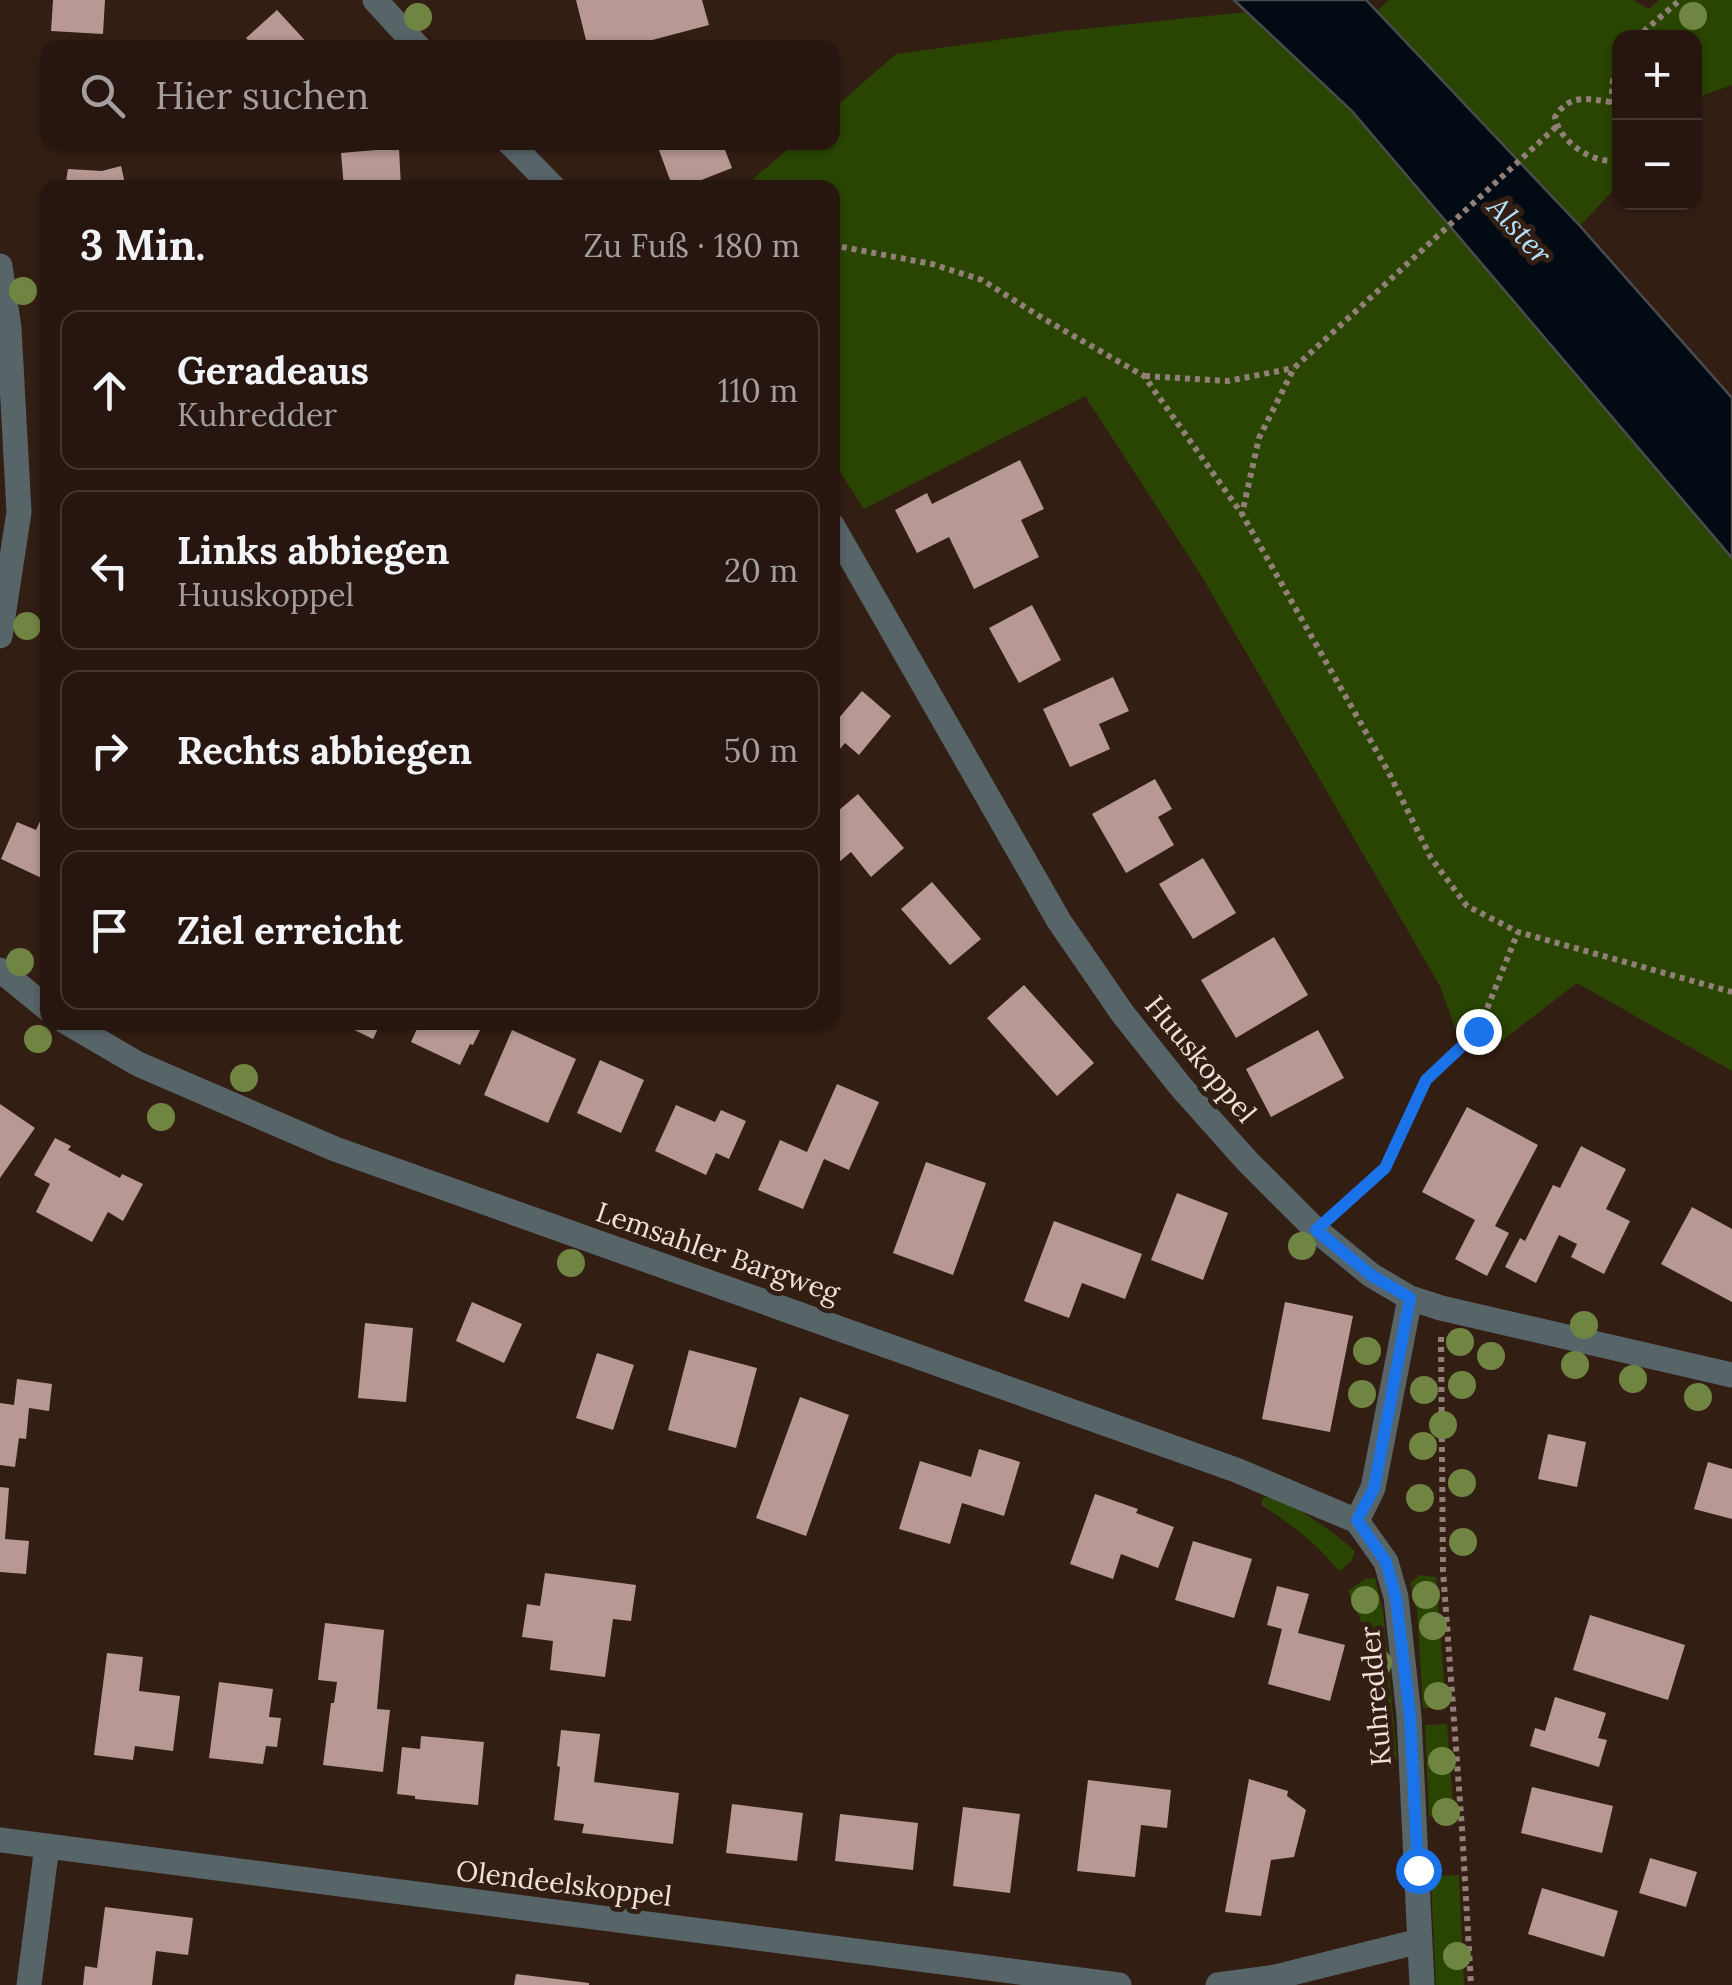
<!DOCTYPE html>
<html lang="de">
<meta charset="utf-8">
<style>
body{margin:0;font-family:Lora,serif;background:#2e1f18;color:#f1f3f6}
.controls{position:absolute;right:30px;top:30px;display:grid;overflow:hidden;border-radius:20px;box-shadow:0 2px 8px #0004}
.controls button{width:90px;height:90px;display:grid;place-items:center;padding:0;border:0;border-bottom:2px solid #42352f;background:#26160f;color:#f1f3f6;font:50px sans-serif}
.stop{position:absolute;width:30px;height:30px;margin:-22px;border:8px solid #1a73e8;border-radius:50%;background:#fff}
.stop.end{background:#1a73e8;border-color:#fff;box-shadow:0 2px 10px #0008}
.list{margin:0;padding:0;list-style:none}
h2{display:flex;justify-content:space-between;align-items:center;height:130px;margin:0;padding:0 40px;font-size:42px}
h2 small{font-size:32px;font-weight:400;color:#a49f9e}
.list li{display:grid;grid-template-columns:65px 1fr auto;gap:30px;align-items:center;box-sizing:border-box;height:160px;margin:0 20px 20px;padding:0 20px;border:2px solid #42352f;border-radius:20px}
.list b{display:block;font-size:38px;white-space:nowrap}
.list p{margin:0;font-size:32px;white-space:nowrap;color:#a49f9e}
.list em{font-size:32px;font-style:normal;color:#a49f9e}
.icon{flex:none;width:55px;height:55px;fill:none;stroke:currentColor;stroke-width:2;stroke-linecap:round;stroke-linejoin:round}
.map{position:relative;flex:none;width:1732px;height:1985px;overflow:hidden}
.search{position:absolute;background:#26160f;box-shadow:0 2px 8px #0004;left:40px;top:40px;width:800px;height:110px;display:flex;align-items:center;gap:25px;box-sizing:border-box;padding:0 35px;border-radius:20px;color:#a49f9e;font-size:38px}
.panel{position:absolute;background:#26160f;box-shadow:0 2px 8px #0004;left:40px;top:180px;width:800px;height:850px;border-radius:20px}
.map>svg:first-child{display:block}
</style>
<div class="map">
<svg width="1732" height="1985" viewBox="0 0 1732 1985">
<rect width="100%" height="100%" fill="#331e14"/>
<!-- green -->
<path fill="#2a4502" d="M1389,0h244l16,9 10,-9h73v85l-28,10 -9,10 -1,-67h-74l-1,146 -39,42 152,172v673l-155,-88 -95,73 -24,-20 -18,-50 -239,-411 -116,-179 -221,113 -31,-48 -1,-273h-89l52,-45 37,-1 1,-33 63,-55 168,-23 182,-19 131,-1z
M1272,1495c30,16 57,33 83,56l-4,11 -12,9c-24,-29 -46,-46 -78,-66l2,-7z
M1420,1575l16,2 10,130 -23,1 -6,-99 -7,-26z
M1375,1578l8,32 14,149h-4c-7,-61 -19,-112 -45,-168l17,-12z
M1447,1724l7,91 -25,2 -4,-92z
M1459,1875l5,110h-28l-5,-102 7,-7z"/>
<!-- water -->
<path fill="#020b13" stroke="#494b4e" stroke-width="2.5" d="M1234,0h132l214,226 152,172v160l-380,-447z"/>
<!-- building -->
<path fill="#b79895" d="M53,0h52l-2,34 -52,-3z
M576,0h126l7,25 -87,23h-34z
M277,10l35,38h-57l-9,-10z
M656,142h66l10,26 -51,20h-8z
M399,148l2,40h-57l-3,-35z
M121,166l5,22h-61l3,-19 34,2z
M1020,460l24,49 -23,11 18,37 -65,32 -25,-52 -32,16 -22,-43 32,-17 5,11z
M1032,605l29,55 -42,23 -30,-55z
M1113,677l16,34 -30,13 11,25 -40,18 -27,-58z
M862,691l29,25 -32,39 -14,-12 -13,15v-32z
M1155,779l17,30 -14,8 16,28 -48,28 -34,-59z
M858,794l46,54 -33,29 -20,-25 -19,16v-52z
M48,804v77l-47,-22 16,-37 19,8z
M1203,858l33,55 -43,26 -34,-55z
M932,882l49,57 -31,26 -49,-56z
M1274,937l34,58 -72,43 -35,-58z
M1024,985l70,78 -37,33 -70,-78z
M338,1022h43l-8,17z
M420,1022h60l3,2 -10,21 -3,-1 -10,21 -49,-23z
M512,1030l64,29 -28,64 -64,-28z
M1318,1030l26,48 -73,39 -25,-48z
M600,1060l44,20 -23,53 -44,-20z
M837,1084l42,18 -30,68 -25,-11 -21,50 -45,-19 22,-50 27,12z
M0,1104l35,24 -35,50z
M676,1105l39,17 6,-12 25,11 -17,38 -13,-6 -10,22 -51,-24z
M1467,1107l71,38 -43,81 14,7 -22,43 -32,-17 20,-39 -53,-28z
M55,1138l16,8 -3,4 52,28 2,-4 21,10 -20,37 -15,-9 -16,30 -56,-30 14,-28 -16,-9z
M1581,1146l45,23 -20,40 24,12 -26,53 -33,-17 6,-13 -18,-9 -23,48 -31,-16 15,-29 5,3 28,-56 7,3z
M926,1162l60,21 -33,92 -60,-22z
M1177,1193l51,20 -25,67 -52,-20z
M1692,1207l40,22v73l-71,-38z
M1054,1221l88,33 -17,45 -43,-16 -13,35 -45,-17z
M472,1302l50,22 -18,39 -48,-22z
M1285,1302l68,14 -23,116 -68,-13z
M365,1323l48,5 -7,74 -48,-4z
M689,1350l68,18 -21,80 -68,-18z
M597,1353l37,12 -21,65 -37,-12z
M17,1379l35,5 -3,27 -20,-3 -3,31 -7,-1 -4,29 -15,-2v-62l14,2z
M800,1397l49,18 -43,121 -50,-18z
M1548,1434l38,8 -9,45 -39,-8z
M979,1449l41,13 -16,54 -42,-13 -12,41 -51,-15 21,-68 51,16z
M1708,1462l24,7v50l-38,-10z
M0,1487l9,1 -4,51 24,2 -3,33 -26,-2z
M1095,1494l43,15 -2,4 38,14 -16,41 -37,-14 -8,25 -43,-15z
M1193,1541l59,18 -18,59 -59,-18z
M545,1573l91,12 -5,36 -18,-2 -8,58 -55,-7 3,-29 -31,-4 5,-33 13,2z
M1277,1586l32,8 -11,39 47,12 -15,56 -62,-17 14,-55 -15,-4z
M1590,1615l95,30 -17,55 -95,-30z
M325,1623l59,7 -7,79 13,1 -7,62 -60,-7 8,-62h3l3,-21 -19,-2z
M107,1653l36,4 -4,34 41,5 -7,55 -38,-5 -2,14 -39,-5z
M219,1682l54,7 -4,28 12,1 -4,29 -11,-1 -3,18 -54,-6z
M1555,1697l51,16 -8,25 9,2 -8,27 -69,-21 5,-18 10,3z
M561,1730l39,4 -6,48 85,11 -6,51 -91,-11 2,-9 -30,-4 6,-53 -3,-1z
M421,1736l63,6 -6,63 -63,-6v-3l-18,-2 5,-47 18,2z
M1249,1779l39,12 -1,5 19,14 -12,47 -23,3 -10,56 -36,-4z
M1088,1780l83,10 -4,38 -26,-3 -6,52 -58,-6z
M1532,1787l81,19 -11,47 -81,-20z
M732,1804l71,9 -6,48 -71,-8z
M963,1807l57,7 -10,79 -57,-7z
M840,1814l78,9 -5,47 -78,-9z
M1650,1858l47,14 -11,35 -47,-14z
M1542,1888l76,23 -14,46 -76,-23z
M105,1907l88,11 -5,37 -32,-4 -4,34h-69l2,-19 12,2z
M516,1974l73,9v2h-75z"/>
<g fill="none" stroke-linecap="round" stroke-linejoin="round">
<!-- path -->
<path stroke="#928078" stroke-width="6" stroke-dasharray="5 5" stroke-linecap="butt" d="M1636,38l44,-38
M1620,60c-11,23 -10,40 0,63
M1611,102c-24,-3 -41,-9 -56,15 4,25 40,49 65,43
M1556,127l-262,241 -35,70 -17,76 147,259 42,85 36,48 51,26 214,60
M832,245l100,19 50,16 62,39 100,57 98,138
M1145,376l83,5 66,-13
M1336,1213l49,-45 41,-89 52,-48 40,-99
M1441,1337l2,234 19,258 9,156"/>
<!-- minor -->
<path stroke="#576468" stroke-width="25" d="M375,0l44,48
M509,142l45,46
M0,266l9,62 10,184 -19,124
M832,525l227,396 64,93 58,73 67,75 68,68 55,45 39,23 31,10 291,67
M0,970l48,39
M66,1022l72,42 197,85 901,321 121,51
M1410,1298l-37,190 -16,33 29,41 10,35 13,119 13,269
M0,1840l1119,145
M29,1985l18,-139
M1218,1985l58,-8 144,-36"/>
</g>
<!-- trees -->
<g fill="#718543">
<circle cx="1693" cy="16" r="14"/>
<circle cx="418" cy="17" r="14"/>
<circle cx="23" cy="291" r="14"/>
<circle cx="27" cy="626" r="14"/>
<circle cx="20" cy="962" r="14"/>
<circle cx="38" cy="1039" r="14"/>
<circle cx="244" cy="1078" r="14"/>
<circle cx="161" cy="1117" r="14"/>
<circle cx="1302" cy="1246" r="14"/>
<circle cx="571" cy="1263" r="14"/>
<circle cx="1584" cy="1325" r="14"/>
<circle cx="1460" cy="1342" r="14"/>
<circle cx="1367" cy="1351" r="14"/>
<circle cx="1491" cy="1356" r="14"/>
<circle cx="1575" cy="1365" r="14"/>
<circle cx="1633" cy="1379" r="14"/>
<circle cx="1462" cy="1385" r="14"/>
<circle cx="1424" cy="1390" r="14"/>
<circle cx="1362" cy="1394" r="14"/>
<circle cx="1698" cy="1397" r="14"/>
<circle cx="1443" cy="1425" r="14"/>
<circle cx="1423" cy="1446" r="14"/>
<circle cx="1462" cy="1483" r="14"/>
<circle cx="1420" cy="1498" r="14"/>
<circle cx="1463" cy="1542" r="14"/>
<circle cx="1426" cy="1595" r="14"/>
<circle cx="1365" cy="1600" r="14"/>
<circle cx="1433" cy="1626" r="14"/>
<circle cx="1378" cy="1663" r="14"/>
<circle cx="1438" cy="1696" r="14"/>
<circle cx="1442" cy="1761" r="14"/>
<circle cx="1446" cy="1812" r="14"/>
<circle cx="1457" cy="1956" r="14"/>
</g>
<g fill="none" stroke-linecap="round" stroke-linejoin="round">
<!-- route -->
<path stroke="#1a73e8" stroke-width="12" d="M1418,1870l-8,-154 -14,-118 -10,-36 -29,-42 17,-32 36,-190 -39,-23 -55,-45 69,-62 41,-88 52,-49"/>
</g>
<g text-anchor="middle" dominant-baseline="central" stroke-width="10" stroke-linejoin="round" paint-order="stroke">
<!-- street labels -->
<g font-size="28" fill="#efe0d9" stroke="#331e14">
<text transform="translate(1201 1059) rotate(50)">Huuskoppel</text>
<text transform="translate(718 1252) rotate(19)">Lemsahler Bargweg</text>
<text transform="translate(1375 1696) rotate(-95)">Kuhredder</text>
<text transform="translate(564 1883) rotate(7)">Olendeelskoppel</text>
</g>
<!-- water labels -->
<g font-size="30" font-style="italic" fill="#b2dffb" stroke="#331e14">
<text transform="translate(1520 230) rotate(48)">Alster</text>
</g>
</g>
</svg>
<div class="controls">
<button>+</button>
<button>−</button>
</div>
<div class="stop" style="left:1418px;top:1870px"></div>
<div class="stop end" style="left:1478px;top:1031px"></div>
<div class="search"><svg class="icon" aria-label="search" viewBox="0 0 24 24"><circle cx="10" cy="10" r="6"/><path d="M15 15l6 6"/></svg>Hier suchen</div>
<section class="panel">
<h2>3 Min.<small>Zu Fuß · 180 m</small></h2>
<ul class="list">
<li><svg class="icon" aria-label="ahead" viewBox="0 0 24 24"><path d="M12 20V5M6 11l6-6 6 6"/></svg><div><b>Geradeaus</b><p>Kuhredder</p></div><em>110 m</em></li>
<li><svg class="icon" aria-label="left" viewBox="0 0 24 24"><path d="M17 20v-9H6M10 6l-5 5 5 5"/></svg><div><b>Links abbiegen</b><p>Huuskoppel</p></div><em>20 m</em></li>
<li><svg class="icon" aria-label="right" viewBox="0 0 24 24"><path d="M7 20v-9h11M14 6l5 5-5 5"/></svg><div><b>Rechts abbiegen</b></div><em>50 m</em></li>
<li><svg class="icon" aria-label="arrive" viewBox="0 0 24 24"><path d="M6 21V4h12l-3 4 3 4H6"/></svg><div><b>Ziel erreicht</b></div></li>
</ul>
</section>
</div>
